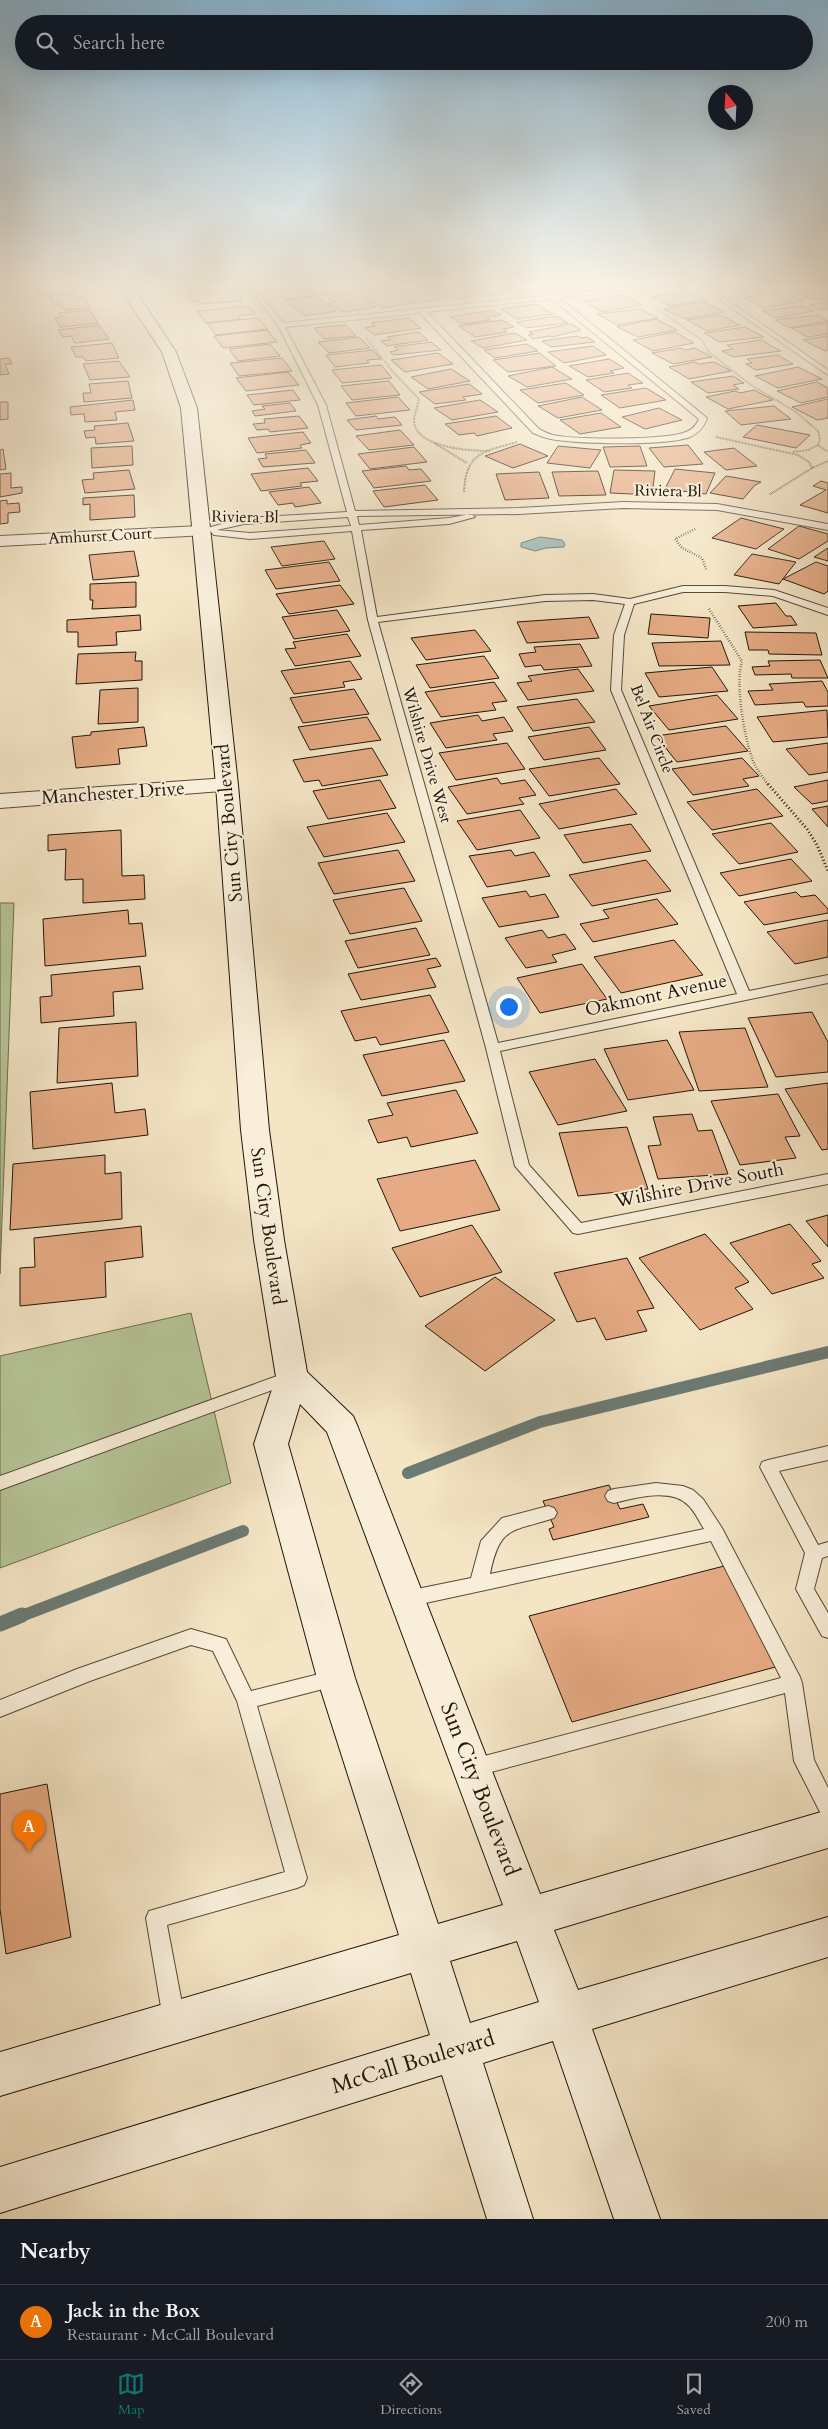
<!DOCTYPE html>
<meta charset="utf-8">
<style>
body{margin:0;font-family:Cardo,serif;background:#242831;color:#f1f3f6}
.compass{position:absolute;left:708px;top:85px;width:45px;height:45px;border-radius:50%;background:#171b24;box-shadow:0 5px 20px #0002;rotate:342deg}
.you{position:absolute;left:508px;top:1006px;width:18px;height:18px;margin:-12px;border:4px solid #fff;border-radius:50%;background:#1a73e8;box-shadow:0 0 0 8px #1a73e833}
.badge{display:grid;place-items:center;width:32px;height:32px;border-radius:50%;background:#0f766e;color:#fff;font-size:16px;font-weight:700}
.pin{position:absolute;translate:-50% -41px;filter:drop-shadow(0 1px 2px #0008)}
.pin::after{content:'';position:absolute;top:26px;width:18px;height:15px;background:inherit;clip-path:polygon(0 0,100% 0,50% 100%)}
.list{margin:0;padding:0;list-style:none}
h2{display:flex;justify-content:space-between;align-items:center;height:65px;margin:0;padding:0 20px;font-size:21px}
h2 small{font-size:16px;font-weight:400;color:#9ea1a6}
.list li{display:grid;grid-template-columns:32px 1fr auto;gap:15px;align-items:center;box-sizing:border-box;height:75px;padding:0 20px;border-top:1px solid #363941}
.list b{display:block;font-size:19px;white-space:nowrap}
.list p{margin:0;font-size:16px;white-space:nowrap;color:#9ea1a6}
.list em{font-size:16px;font-style:normal;color:#9ea1a6}
.icon{flex:none;width:28px;height:28px;fill:none;stroke:currentColor;stroke-width:2;stroke-linecap:round;stroke-linejoin:round}
.map{position:relative;flex:none;width:828px;height:2219px;overflow:hidden}
.search{position:absolute;background:#171b24;box-shadow:0 5px 20px #0002;left:15px;right:15px;top:15px;height:55px;display:flex;align-items:center;gap:12px;box-sizing:border-box;padding:0 18px;border-radius:28px;color:#9ea1a6;font-size:19px}
.sheet{height:140px;background:#171b24}
nav{display:flex;justify-content:space-around;align-items:center;box-sizing:border-box;height:70px;border-top:1px solid #363941;background:#171b24;font-size:14px;color:#9ea1a6}
nav a{display:grid;justify-items:center;gap:2px}
nav .on{color:#0f766e}
.map>svg:first-child{display:block}
</style>
<div class="map">
<svg width="828" height="2219" viewBox="0 0 828 2219">
<rect width="100%" height="100%" fill="#f4e5c5"/>
<filter id="stains"><feTurbulence type="fractalNoise" baseFrequency=".004" numOctaves="4"/><feColorMatrix values="0 0 0 0 .2 0 0 0 0 .09 0 0 0 0 .02 0 0 0 .5 -.17"/></filter>
<radialGradient id="worn" r=".72"><stop offset=".6" stop-color="#630" stop-opacity="0"/><stop offset="1" stop-color="#630" stop-opacity=".3"/></radialGradient>
<!-- green -->
<path fill="#b6c698" stroke="#6c6e50" d="M0,903h14l-14,371z
M191,1313l40,170 -231,85v-212z"/>
<!-- water -->
<path fill="#9ebdbb" stroke="#6c7a74" d="M540,537l22,3 3,4 -1,3 -18,1 -11,3 -14,-4v-4z"/>
<g fill="none" stroke-linecap="round" stroke-linejoin="round">
<!-- stream-far1 -->
<path stroke="#6c7a74" stroke-width="12" d="M408,1473l132,-51 288,-70
M19,1617l224,-86"/>
<!-- stream -->
<path stroke="#6c7a74" stroke-width="15" d="M0,1624l22,-9"/>
</g>
<!-- building -->
<path fill="#e6ab84" stroke="#211609" d="M42,284h31l5,7 -38,4 -5,-8 8,-1z
M184,284h49l1,5 -32,1 -1,-2 -15,1z
M303,284l14,11 -32,4 -13,-10z
M307,284h36l5,3 -4,1 6,5 -27,3z
M350,284h32l6,4 -26,4z
M384,284h28l1,1 -22,3z
M453,284h6l21,11 -23,4 -23,-11z
M466,284h27l13,6 -7,1 4,2 -14,3z
M509,284h17l12,6 -19,4 -17,-9z
M533,284h39l5,2 -29,5z
M750,284h15l13,7 -36,5 -16,-9z
M784,284h37l1,1 -28,4z
M429,286l18,12 -31,5 -18,-12z
M828,286v13l-17,1 -12,-6 8,-1 -5,-2z
M238,290l4,11 -42,3 -1,-3h-9l-2,-8z
M393,290l21,13 -32,5 -20,-13z
M688,290l19,10 -37,6 -19,-9z
M782,291l21,10 -38,7 -21,-10z
M78,294l2,4 4,-1 6,11 -25,2 -4,-6 -7,1 -5,-9z
M353,294l23,13 -32,5 -16,-9 8,-1 -7,-4z
M623,295l19,10 -40,7 -18,-11z
M316,296l20,15 -31,5 -20,-15z
M828,301v8l-7,1 -12,-5z
M704,302l20,10 -40,7 -20,-10z
M536,304l17,10 -36,5 -16,-10z
M249,306l7,8 -18,2 3,3 -35,4 -9,-12z
M802,306l12,5 -37,7 -15,-7z
M640,309l18,9 -41,7 -20,-11z
M90,310l8,13 -38,4 -5,-9 6,-1 -2,-4z
M493,310l8,5 -14,2 3,3 -28,4 -12,-7z
M720,315l20,10 -33,6 -20,-11z
M817,315l11,6 -38,7 -15,-8z
M557,316l11,7 -42,5 -9,-6z
M258,318l10,11 -52,6 -9,-12z
M408,318l13,10 -47,7 -9,-7 10,-2 -4,-3z
M656,319l21,11 -39,7 -21,-10z
M502,320l12,7 -11,2 4,3 -32,5 -16,-11z
M828,323v11l-21,3 -15,-9z
M571,324l10,6 -29,7 -3,-1 -16,3 -5,-4 5,-1 -4,-2z
M99,325l10,14 -34,4 -4,-7 -8,1 -5,-7z
M346,325l10,11 -32,3 -10,-11z
M745,327l19,10 -44,5 -16,-9z
M267,330l10,12 -54,6 -9,-12z
M418,332l10,8 -41,6 -6,-5 10,-1 -4,-3z
M675,332l19,11 -41,8 -20,-11z
M515,333l12,7 -44,8 -12,-7z
M577,336l4,2 6,-1 8,5 -44,5 -9,-6z
M828,336v14l-3,1 -22,-11z
M359,337l11,11 -41,5 -11,-11z
M761,340l20,11 -48,6 -11,-6 11,-2 -6,-4z
M431,342l10,8 -47,5 -4,-3 8,-2 -4,-3z
M112,343l7,15 -33,3 -3,-4h-7l-5,-10z
M270,344l10,12 -42,5 -9,-12z
M527,344l11,7 -43,7 -11,-8z
M593,346l13,9 -42,8 -16,-11z
M681,348l4,2 10,-2 17,9 -39,7 -21,-11z
M373,350l8,9 -14,1 2,3 -34,4 -9,-12z
M438,353l15,11 -48,8 -14,-12z
M540,353l16,13 -48,6 -15,-12z
M778,355l15,9 -37,6 -10,-6 6,-1 -5,-4z
M9,358l3,6h-7l4,10 -9,1v-16z
M282,358l10,13 -53,5 -9,-13z
M609,359l15,9 -14,3 4,2 -26,4 -19,-11z
M119,361l11,16 -40,3 -7,-16z
M695,362l4,2 15,-2 17,9 -42,8 -20,-12z
M381,365l11,13 -50,5 -10,-13z
M552,367l20,12 -45,8 -19,-11z
M798,367l24,12 -44,9 -23,-12z
M451,369l19,12 -42,8 -17,-12z
M288,372l11,13 -53,6 -10,-13z
M628,373l15,10 -15,2 4,3 -28,4 -18,-12z
M733,376l11,7 -11,2 6,4 -31,4 -17,-11z
M128,381l4,17 -48,4 -1,-9h8l-2,-9z
M389,381l11,14 -48,5 -11,-14z
M817,382l11,6v9l-27,6 -24,-12z
M566,383l18,12 -46,8 -18,-13z
M469,384l13,10 -19,3 3,3 -31,4 -16,-12z
M646,388l20,12 -46,8 -19,-13z
M293,390l7,10 -46,5 -7,-10z
M754,390l19,10 -45,9 -22,-12 29,-6 5,2z
M398,397l12,13 -54,6 -10,-13z
M582,397l20,13 -44,8 -20,-12z
M828,399v19l-11,2 -25,-13z
M133,400l2,10 -20,2 2,8 -32,2 -1,-8 -13,1 -1,-8z
M480,400l18,12 -46,8 -18,-12z
M0,402h8v17l-8,1z
M290,403l6,8 -41,5 -3,-5 13,-2 -3,-3z
M774,406l17,13 -50,6 -16,-14z
M659,408l23,12 -37,9 -23,-12z
M601,413l20,14 -41,7 -20,-14z
M299,416l9,12 -38,4 -2,-3 -11,1 -4,-6 12,-1 -1,-4z
M376,416l2,3 17,-2 7,8 -46,5 -9,-10z
M496,416l16,12 -35,8 -3,-3 -15,2 -14,-11z
M128,423l6,18 -38,3 -1,-7 -9,1 -2,-7 11,-1 -1,-4z
M757,425l53,10 -14,13 -53,-11z
M400,430l14,15 -45,5 -13,-14z
M303,432l8,11 -11,2 2,3 -45,5 -9,-15z
M520,444l28,12 -35,12 -28,-12z
M688,445l15,19 -39,3 -15,-19z
M132,446l1,19 -41,3 -1,-20z
M558,446l43,4 -11,18 -43,-5z
M640,446l7,20 -37,1 -7,-20z
M414,447l13,15 -57,7 -12,-15z
M734,448l23,18 -31,4 -22,-18z
M3,449l3,20 -6,1v-20z
M306,450l9,13 -52,4 -5,-8 9,-1 -2,-4z
M406,466l3,4 12,-1 10,12 -57,7 -12,-17z
M308,468l10,13 -18,2 2,3 -41,5 -10,-17z
M675,469l40,4 -9,21 -41,-5z
M129,470l6,19 -50,4 -3,-13 12,-1 -1,-6z
M614,470l41,1 -3,24 -42,-2z
M598,471l8,24 -47,1 -7,-24z
M539,472l10,26 -44,2 -9,-26z
M11,473v15l11,-1v6l-22,4v-23z
M726,476l35,6 -6,3 -12,14 -33,-6z
M821,481l7,2v30l-28,-8 26,-15 -13,-4z
M425,485l13,15 -54,7 -11,-16z
M309,487l12,16 -26,4 -2,-4 -15,2 -9,-13z
M134,495l1,22 -45,3v-16l-7,1v-7z
M7,500v4l12,-1 1,9 -12,1v10l-8,1v-23z
M741,518l43,11 -28,20 -44,-11z
M799,526l29,8v7l-29,18 -31,-10z
M324,541l11,18 -53,7 -11,-19z
M828,548v13l-14,-4z
M134,551l5,25 -46,4 -4,-25z
M752,554l44,8 -17,22 -45,-9z
M329,562l11,19 -64,8 -11,-19z
M816,562l12,4v25l-4,3 -41,-15z
M136,582v25l-44,2 1,-9h-3v-16z
M340,585l14,19 -65,10 -13,-20z
M776,603l10,13h5l6,9 -44,3 -15,-22z
M337,610l13,21 -56,8 -12,-22z
M651,614l59,4 -2,20 -60,-4z
M140,615l1,15 -25,2 1,13 -39,2v-15h-11v-12z
M589,617l10,21 -72,5 -10,-21z
M475,630l16,21 -65,9 -15,-22z
M745,632l71,1 6,22 -53,-1 -1,-4h-19z
M347,634l14,22 -66,10 -10,-17 11,-1 -3,-6z
M721,641l9,24 -71,1 -7,-23z
M580,644l12,22 -48,4 -3,-5 -16,2 -6,-13 17,-2 -2,-5z
M136,652l-1,9h7v19l-66,4 2,-30z
M484,656l15,22 -69,10 -14,-23z
M820,660l8,18h-36l-1,-4 -36,1 -3,-8 18,-1 -2,-5z
M350,661l12,18 -19,3 2,5 -51,7 -13,-23z
M712,667l16,24 -69,6 -14,-24z
M578,669l16,22 -66,9 -11,-17 15,-2 -4,-5z
M822,681l6,11v14l-22,1 -3,-5 -48,3 -7,-14 25,-1 -4,-6z
M494,682l13,19 -15,2 4,7 -55,7 -16,-25z
M138,688v34l-40,2 2,-34z
M354,689l15,25 -66,9 -13,-25z
M717,695l21,24 -69,11 -20,-24z
M577,699l18,23 -62,9 -16,-24z
M827,710l1,27 -55,5 -16,-25z
M478,715l4,6 22,-4 9,14 -20,3 4,6 -51,8 -16,-25z
M367,717l14,23 -71,10 -12,-23z
M726,726l22,25 -71,11 -21,-26z
M144,727l3,19 -29,3 2,15 -44,4 -4,-31 19,-2v-3z
M589,727l17,23 -62,10 -16,-23z
M507,743l18,26 -69,11 -17,-27z
M828,743v29l-19,3 -23,-26z
M372,748l16,27 -66,11 -3,-6 -15,2 -11,-22z
M599,758l21,26 -71,12 -20,-27z
M742,758l17,18 -16,3 6,7 -56,9 -21,-26z
M497,778l4,6 24,-4 11,15 -17,3 5,6 -57,10 -19,-27z
M380,780l16,28 -68,11 -15,-28z
M828,780v21l-16,3 -18,-17z
M616,789l21,25 -78,15 -20,-25z
M757,789l26,27 -71,14 -25,-28z
M828,806v21l-16,-18z
M520,810l20,28 -63,12 -20,-29z
M387,813l18,29 -81,15 -17,-30z
M771,823l27,29 -59,12 -27,-30z
M631,824l20,27 -68,12 -19,-28z
M121,830l1,46 22,-1 1,24 -62,4v-24l-18,1 1,-31 -18,2v-16z
M398,850l17,31 -81,13 -16,-31z
M511,850l4,6 19,-4 16,24 -63,11 -18,-31z
M791,859l21,22 -73,15 -19,-23z
M646,860l25,31 -79,15 -23,-31z
M404,888l18,33 -72,13 -17,-34z
M526,891l4,6 15,-3 14,23 -60,10 -17,-29z
M796,892l5,5 14,-2 13,14v4l-64,12 -20,-23z
M657,899l21,25 -85,18 -13,-18 29,-6 -6,-8z
M128,910l1,14 13,-1 4,33 -101,10 -2,-47z
M828,920v37l-33,7 -28,-32z
M416,928l14,27 -72,13 -13,-27z
M542,930l6,8 17,-4 11,15 -24,6 5,7 -31,6 -21,-30z
M674,940l29,35 -82,18 -27,-36z
M436,958l5,8 -14,3 9,18 -75,13 -13,-26z
M582,964l25,35 -67,14 -23,-35z
M140,966l3,23 -30,3 1,24 -73,7 -1,-26 12,-1 -1,-21z
M430,995l19,37 -69,13 -4,-8 -21,4 -14,-30z
M812,1012l16,30v30l-52,5 -28,-59z
M136,1022l2,54 -81,7 2,-55z
M745,1028l23,59 -69,4 -20,-59z
M444,1040l21,41 -83,15 -19,-41z
M667,1040l27,50 -66,10 -24,-51z
M595,1059l32,52 -69,14 -29,-53z
M112,1083l3,30 30,-4 3,26 -115,14 -3,-57z
M828,1083v66l-6,1 -37,-61z
M456,1090l22,43 -67,14 -4,-10 -29,6 -10,-23 25,-5 -6,-12z
M778,1094l22,42 -15,1 11,21 -56,7 -29,-64z
M692,1114l6,17 14,-1 16,44 -70,5 -10,-33 13,-1 -8,-28z
M627,1127l21,62 -70,7 -19,-63z
M105,1155v19l16,-2 1,47 -112,11 3,-66z
M475,1160l25,50 -100,21 -23,-52z
M828,1215v32l-22,-26z
M790,1224l31,37 -9,3 12,14 -52,16 -42,-51z
M472,1225l30,47 -82,25 -28,-49z
M141,1226l2,31 -38,5 1,35 -86,9v-38l15,-1 -1,-29z
M705,1234l44,48 -14,6 18,21 -53,21 -61,-72z
M627,1258l27,50 -17,3 10,20 -41,9 -11,-22 -18,4 -23,-49z
M495,1277l60,43 -70,51 -60,-45z
M609,1485l11,24 23,-5 6,13 -96,23 -4,-11 5,-2 -11,-26z
M728,1565l51,101 -207,56 -43,-106z
M47,1784l24,153 -65,17 -6,-45v-115z"/>
<g fill="none" stroke-linecap="round" stroke-linejoin="round">
<defs>
<path id="lane" d="M253,284h6l-3,5 27,34 376,-39h22l-121,14 147,120c-3,9 -8,15 -17,19 -23,9 -114,7 -139,2 -6,-1 -12,-4 -18,-6l-113,-120 -135,14 41,78 29,106 164,-3 104,-6 94,2 111,20v6l-111,-20 -94,-2 -104,6 -162,2 2,9 90,-7 22,-4 4,3 -26,7 -88,6 16,87 168,-22 48,-1 37,5 53,-13h42l49,4 54,18v7l-55,-19 -48,-4h-42l-49,12 -10,31 -3,55 128,301 79,-16v8l-328,68 29,114 52,58 247,-49v10l-250,50 -5,-1 -58,-67 -29,-118 -118,-428 -16,-89 -102,8 -36,-4 -4,-4 -10,3 -4,-3 48,-13 103,-6 -29,-107 -40,-80 -28,-36zM552,299l147,120c-3,7 -8,12 -16,14 -21,7 -108,7 -130,2 -5,-1 -10,-4 -14,-6l-112,-117zM348,517l3,9 -101,7 -33,-3 27,-6zM593,600l32,4 -11,31 -3,55 126,304 -239,49 -120,-421 167,-21z
M697,284h7l124,86v5z
M291,1371l6,2 2,4 -2,4 -297,109v-14z
M828,1446v14l-49,11 39,74 10,-3v14l-6,2 -8,31 14,24v25l-6,-2 -26,-47 9,-36 -45,-86 2,-5 6,-2z
M656,1483l27,3 10,4 10,9 19,29 78,149 2,6 12,77 14,28v29l-7,-3 -27,-53 -9,-68 -312,84 -7,-3 -3,-6 3,-6 7,-3 308,-81 -70,-137 -304,66 -6,-3 -3,-5 3,-5 6,-3 64,-13 10,-37 21,-23 46,-12 6,2 3,5 -3,5c-41,14 -54,6 -64,56l214,-45c-5,-8 -9,-17 -15,-23 -17,-19 -54,-8 -75,-3l-6,-2 -3,-5 3,-5 6,-2z
M191,1629l35,10 25,52 84,-21 7,2 2,6 -2,6 -7,2 -78,20 50,172 -3,7 -7,3 -130,37 18,94 -3,8 -8,3 -8,-3 -3,-8 -17,-101 3,-7 136,-39 -48,-171 -24,-50 -22,-6 -101,36 -90,36v-17l77,-31z"/>
<path id="street" d="M200,526l6,1 3,4 -3,4 -206,11v-10z
M227,778l8,2 3,5 -3,5 -235,18v-14z"/>
<path id="secondary" d="M117,284h14l45,68 21,56 41,377 31,345 15,110 23,132 46,44 4,9 183,469 288,-84v38l-274,82 24,60 250,-73v40l-236,72 68,190h-46l-61,-178 -70,22 50,156h-46l-45,-144 -442,138v-46l430,-132 -19,-62 -411,123v-44l399,-117 -82,-257 -63,-234 22,-67 -22,-137 -13,-110 -25,-345 -35,-377 -19,-56zM300,1404l27,28 176,473 -65,19 -83,-246 -67,-234zM517,1941l22,61 -69,21 -20,-62z"/>
</defs>
<!-- lane casing -->
<use href="#lane" stroke="#564a38" stroke-width="2"/>
<!-- street casing -->
<use href="#street" stroke="#564a38" stroke-width="2"/>
<!-- secondary casing -->
<use href="#secondary" stroke="#211609" stroke-width="2"/>
<!-- path-far2 -->
<path stroke="#211609" stroke-width="2" stroke-dasharray="0.5 1" stroke-linecap="butt" d="M654,307l48,33 7,12 42,33 45,27 22,19 2,8 -2,6 10,7
M366,338l28,35 25,26c-1,8 -7,19 -4,27 7,22 56,25 75,25
M716,437l82,18 11,7 3,6 -43,27
M434,443l33,20
M793,452l15,-2 10,-5
M812,468l16,-7
M464,492c2,-40 19,-40 53,-50"/>
<!-- path-far1 -->
<path stroke="#211609" stroke-width="2.5" stroke-dasharray="0.5 2" stroke-linecap="butt" d="M695,529l-20,10 7,9 20,10 4,11
M709,609l33,52c-7,22 2,75 10,97 3,10 11,19 16,27"/>
<!-- path -->
<path stroke="#211609" stroke-width="3" stroke-dasharray="1 2.5" stroke-linecap="butt" d="M768,784l39,45 10,16 11,26"/>
<!-- lane -->
<use href="#lane" fill="#f8eed9" fill-rule="evenodd"/>
<!-- street -->
<use href="#street" fill="#f8eed9" fill-rule="evenodd"/>
<!-- secondary -->
<use href="#secondary" fill="#f8eed9" fill-rule="evenodd"/>
</g>
<!-- sky -->
<linearGradient id="sky" x2="0" y2="1"><stop stop-color="#8ab8d6"/><stop offset="0.48" stop-color="#faf3e5"/><stop offset="1" stop-color="#faf3e5" stop-opacity="0"/></linearGradient>
<rect width="828" height="595" fill="url(#sky)"/>
<g text-anchor="middle" dominant-baseline="central" stroke-width="4" stroke-linejoin="round" paint-order="stroke">
<!-- far-street labels -->
<g font-size="16" fill="#211609" stroke="#f8eed9">
<text transform="translate(668 491) rotate(1)">Riviera Bl</text>
<text transform="translate(245 517) rotate(1)">Riviera Bl</text>
<text transform="translate(100 536) rotate(-3)">Amhurst Court</text>
<text transform="translate(652 729) rotate(69)">Bel Air Circle</text>
<text transform="translate(427 755) rotate(74)">Wilshire Drive West</text>
</g>
<!-- street labels -->
<g font-size="19" fill="#211609" stroke="#f8eed9">
<text transform="translate(113 793) rotate(-4)">Manchester Drive</text>
<text transform="translate(229 823) rotate(-95)">Sun City Boulevard</text>
<text transform="translate(656 995) rotate(-12)">Oakmont Avenue</text>
<text transform="translate(699 1185) rotate(-11)">Wilshire Drive South</text>
<text transform="translate(268 1226) rotate(82)">Sun City Boulevard</text>
</g>
<!-- near-street labels -->
<g font-size="22" fill="#211609" stroke="#f8eed9">
<text transform="translate(480 1789) rotate(69)">Sun City Boulevard</text>
<text transform="translate(413 2062) rotate(-17)">McCall Boulevard</text>
</g>
</g>
<rect width="100%" height="100%" filter="url(#stains)"/>
<rect width="100%" height="100%" fill="url(#worn)"/>
</svg>
<svg class="compass" viewBox="-18 -18 36 36"><path d="M0-13l5 13h-10z" fill="#e53935"/><path d="M0 13l5-13h-10z" fill="#9ea1a6"/></svg>
<div class="you"></div>
<div class="pin badge" style="left:29px;top:1852px;background:#e8710a">A</div>
<div class="search"><svg class="icon" aria-label="search" viewBox="0 0 24 24"><circle cx="10" cy="10" r="6"/><path d="M15 15l6 6"/></svg>Search here</div>
</div>
<section class="sheet">
<h2>Nearby<small></small></h2>
<ul class="list">
<li><span class="badge" style="background:#e8710a">A</span><div><b>Jack in the Box</b><p>Restaurant · McCall Boulevard</p></div><em>200 m</em></li>
</ul>
</section>
<nav>
<a class="on"><svg class="icon" aria-label="map" viewBox="0 0 24 24"><path d="M3 6l6-2 6 2 6-2v14l-6 2-6-2-6 2zM9 4v14M15 6v14"/></svg>Map</a>
<a><svg class="icon" aria-label="directions" viewBox="0 0 24 24"><path d="M12 3l9 9-9 9-9-9zM9 14v-3h6M13 9l2 2-2 2"/></svg>Directions</a>
<a><svg class="icon" aria-label="saved" viewBox="0 0 24 24"><path d="M7 4h10v16l-5-4-5 4z"/></svg>Saved</a>
</nav>
